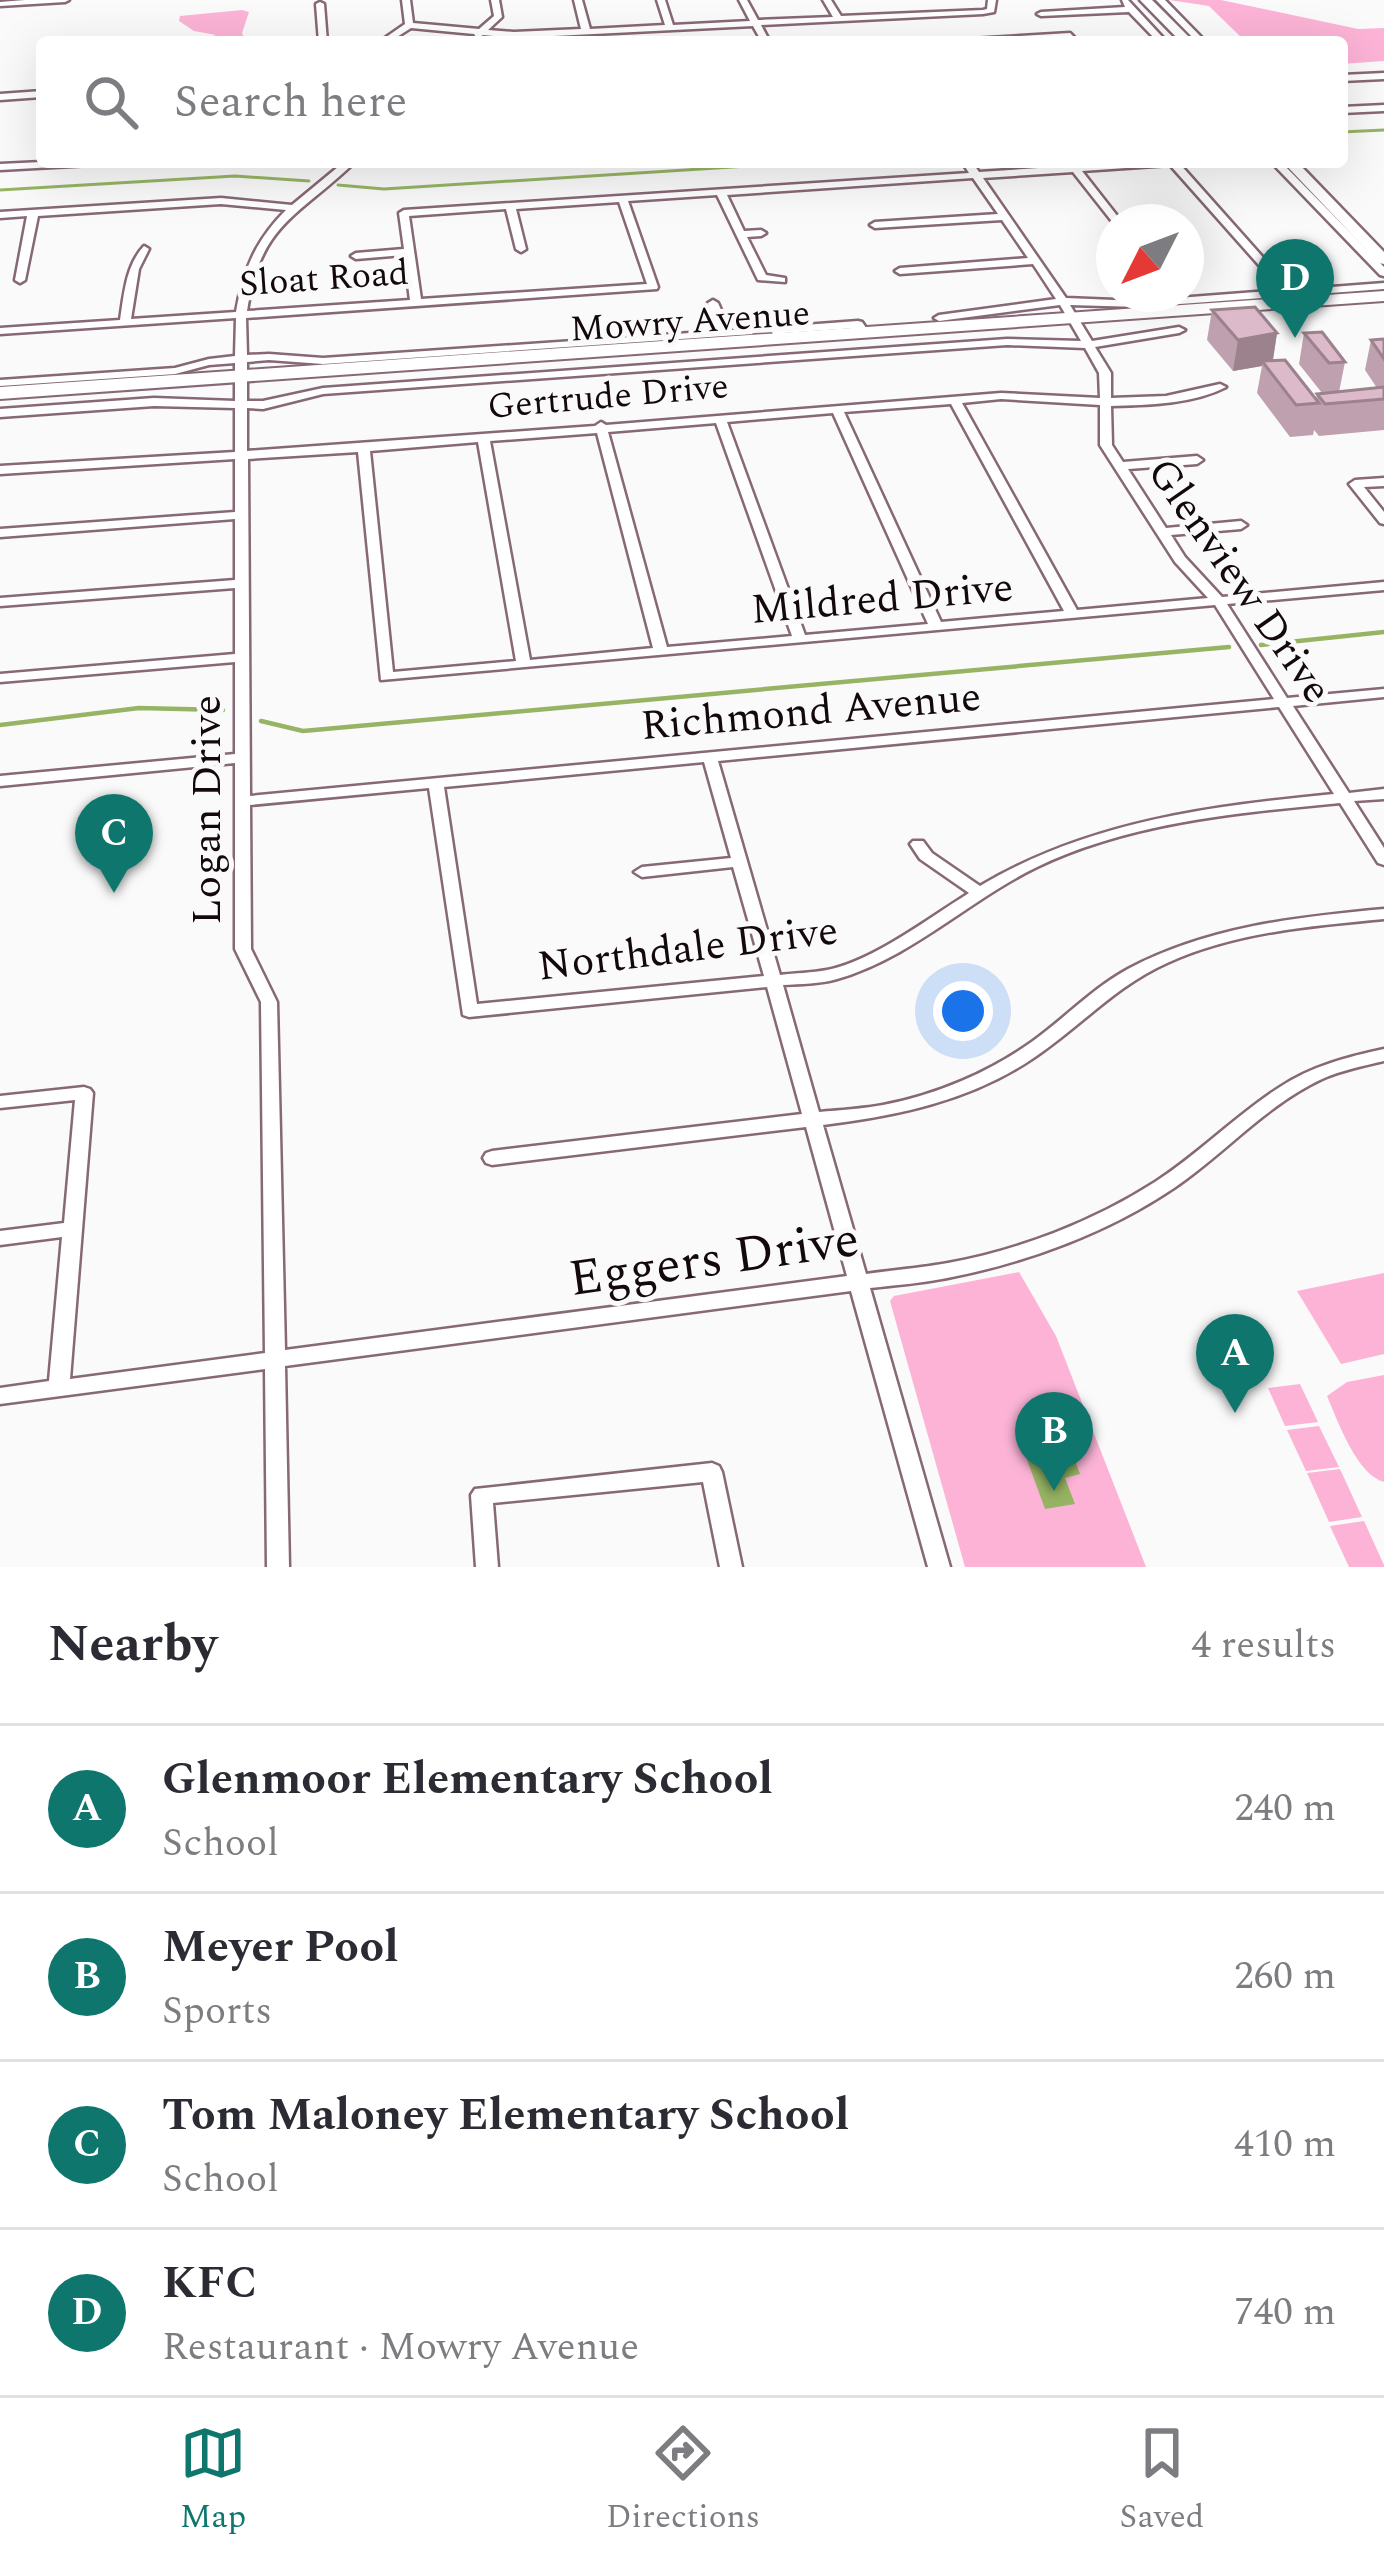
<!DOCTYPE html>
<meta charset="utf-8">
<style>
body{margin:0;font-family:Spectral,serif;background:#f7f7f7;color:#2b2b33}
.compass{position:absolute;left:1096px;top:204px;width:108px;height:108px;border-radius:50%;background:#fff;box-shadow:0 12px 48px #0002;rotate:228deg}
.you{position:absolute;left:963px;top:1011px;width:42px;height:42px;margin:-30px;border:9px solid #fff;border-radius:50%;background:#1a73e8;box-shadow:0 0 0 18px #1a73e833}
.badge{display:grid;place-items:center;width:78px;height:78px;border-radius:50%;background:#0f766e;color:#fff;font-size:39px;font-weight:700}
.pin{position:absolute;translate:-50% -99px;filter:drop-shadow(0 3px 6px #0008)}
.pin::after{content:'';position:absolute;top:63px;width:42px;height:36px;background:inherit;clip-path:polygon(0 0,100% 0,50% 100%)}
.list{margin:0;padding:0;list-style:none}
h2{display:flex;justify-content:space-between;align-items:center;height:156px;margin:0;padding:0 48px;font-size:51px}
h2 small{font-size:39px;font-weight:400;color:#7c7c81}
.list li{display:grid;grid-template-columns:78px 1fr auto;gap:36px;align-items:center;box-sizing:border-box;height:168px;padding:0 48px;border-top:3px solid #e1e1e2}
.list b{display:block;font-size:45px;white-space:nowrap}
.list p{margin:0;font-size:39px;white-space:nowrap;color:#7c7c81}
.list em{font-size:39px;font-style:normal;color:#7c7c81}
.icon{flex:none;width:66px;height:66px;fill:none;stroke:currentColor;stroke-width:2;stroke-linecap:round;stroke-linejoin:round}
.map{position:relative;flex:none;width:1384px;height:1567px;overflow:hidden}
.search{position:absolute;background:#fff;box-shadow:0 12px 48px #0002;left:36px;right:36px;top:36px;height:132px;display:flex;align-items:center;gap:30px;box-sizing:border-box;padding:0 42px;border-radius:12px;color:#7c7c81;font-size:45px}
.sheet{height:828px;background:#fff}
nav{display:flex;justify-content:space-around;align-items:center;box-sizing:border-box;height:168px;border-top:3px solid #e1e1e2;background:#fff;font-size:33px;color:#7c7c81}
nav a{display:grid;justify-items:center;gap:6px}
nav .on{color:#0f766e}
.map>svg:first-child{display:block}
</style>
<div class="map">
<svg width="1384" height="1567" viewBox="0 0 1384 1567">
<rect width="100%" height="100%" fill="#fafafa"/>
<!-- green -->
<path fill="#fcb3d6" d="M1169,0h52l137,29 26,-1v33l-42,3v-22h-96l-37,-36z
M242,10l7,2 -7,21 4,9h-54l24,-7 -22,-4 -15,-10 1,-5z
M1019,1272l37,64 90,231h-181l-75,-266 4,-5z
M1384,1273v81l-43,10 -44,-73z
M1384,1375v107c-27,-7 -46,-60 -57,-86l20,-14z
M1300,1384l18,38 -33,4 -17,-38z
M1319,1426l20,41 -33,4 -19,-41z
M1340,1469l22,48 -33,5 -22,-49z
M1364,1521l20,44v2h-35l-19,-41z"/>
<!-- water -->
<path fill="#96b463" d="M1071,1450l9,24 -15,4 10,26 -30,5 -19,-52z"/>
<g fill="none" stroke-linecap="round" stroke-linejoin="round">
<!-- stream-far1 -->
<path stroke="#96b463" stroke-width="3" d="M1342,132l42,-2
M338,185l46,4 429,-27
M0,190l235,-14 74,5"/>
<!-- stream -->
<path stroke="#96b463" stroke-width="4.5" d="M1261,645l123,-13
M261,721l42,10 926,-84
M0,725l139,-17 84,2"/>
<defs>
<path id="minor" d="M25,0h44l-4,2 -65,4v-4z
M402,0h8l3,23 66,6 15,-13 -3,-16h8l3,17 -14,13 26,2 67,-3 -7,-29h8l8,29 75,-4 -8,-25h8l8,25 77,-4 -11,-21h8l11,20 75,-3 -10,-17h8l10,16 142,-6 4,-1 1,-9h8l-2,12 -11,2 -222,11 9,17h-8l-9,-16 -239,12 -31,-3 -6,3 -3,-4 -63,-6 -22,14h-10l26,-18z
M1122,0h6l39,42h-9l-29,-30 -88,4 -4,-2 4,-2 84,-5z
M1156,0h9l41,42h-9z
M320,2l4,2 3,38h-8l-3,-38z
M1070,33l9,9h-9l-2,-3 -101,3 4,-3z
M1384,73v6l-42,2v-6z
M42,91v6l-42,3v-6z
M1384,105v6l-42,2v-6z
M42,162h54l-5,3 -91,5v-6z
M344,162h11c-57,55 -95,61 -108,149l163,-11 -6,-45 -48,4 -5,-3 5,-3 48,-4 -5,-36 5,-3 565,-37 -7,-11h10l7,10 150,-10h49l114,128 92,-7v6l-245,18 -69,-2 22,36 87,-14 6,3 -6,3 -84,14 16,26v25l55,-2 54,-12 6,3c-33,17 -77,18 -115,19l1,39 11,17 74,-6 6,4 -6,4 -69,5 38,59 75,-7 6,4 -6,4 -70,6 14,22 37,40 162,-15v8l-157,14 60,94 97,-9v8l-91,9 56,87 35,-4v10l-30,2 30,47v17l-6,-2 -38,-60c-103,10 -209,19 -303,64 -68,33 -126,91 -200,112 -17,5 -36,5 -54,6l36,127c21,-2 43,-3 64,-7 53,-10 107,-33 150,-64 32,-23 60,-53 95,-72 79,-42 168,-52 256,-60v10c-73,7 -149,13 -217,44 -52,23 -88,65 -135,96 -63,42 -135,57 -209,66l43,149c27,-4 55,-6 82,-11 72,-13 146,-42 207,-81 44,-28 81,-67 125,-95 32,-21 67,-30 104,-38v12c-21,5 -42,9 -62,18 -56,26 -98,75 -148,109 -65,44 -146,74 -222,89 -27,6 -55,8 -82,11l80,279h-22l-77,-276 -566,75 4,201h-22l-2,-198 -265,35v-16l49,-7 13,-144 -62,8v-14l64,-8 11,-123 -75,8v-12l84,-9 6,2 3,4 -23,286 195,-26 -4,-351 -26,-53v-186l-235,23v-10l235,-22v-92l-235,20v-8l235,-20v-66l-235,18v-8l235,-18v-61l-235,18v-8l235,-17v-53l-235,15v-8l235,-14v-44l-81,-2 -154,11v-8l154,-11 81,3v-38l-26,2 -34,9 -175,12v-6l175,-12 34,-9 26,-3 1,-38 -236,16v-6l120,-8c4,-26 6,-55 24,-74l5,3 -10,20 -8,50 105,-7c7,-42 20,-72 50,-102l-65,-6 -183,12 -13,64 -5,3 -5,-3 12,-64 -27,2v-6l221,-14 71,7zM1170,165l111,125 -142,11 -73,-3 -83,-120 90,-6 41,52v-2h8l-40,-51zM973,178l25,36 -123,8 -5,3 5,3 127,-8 26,38 -128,10 -5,3 5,3 133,-10 23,35 -117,16 -5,3 5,3 121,-16 21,36 -74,-2 -684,49 -60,13h-16v-39l22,-2 54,4 429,-30 2,-2 -6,-3 -18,1 -12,-27 -5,-3 -5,3 11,28 -396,27 -54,-4 -22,1 -1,-37 411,-29 1,-2 -30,-86 89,-6 41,85 27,2v-4l-19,-3 -19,-38 14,-1 5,-3 -5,-3 -17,1 -17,-36zM619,202l28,82 -226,15 -12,-83 97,-7 10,40 5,3 5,-3 -10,-40zM1007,345l78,3 14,25 1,25 -99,-5 -395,32 -5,-3 -6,4 -348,25v-43l16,1 60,-15zM1001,399l99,6v40l75,117 33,36 -131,12 -115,-207zM951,404l113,207 -123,11 -97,-210zM833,413l95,211 -123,11 -78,-213zM716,423l76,213 -125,11 -59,-215zM597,433l56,215 -123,12 -40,-219zM478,442l38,219 -123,11 -23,-221zM358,452l23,228 834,-75 59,94 -1024,97 -2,-337zM1279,707l55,87c-123,12 -245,27 -354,92l-48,-33 -9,-12h-10l-3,3 10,15 49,34c-40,25 -96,68 -142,77 -15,3 -32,3 -47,5l-62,-214zM704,762l27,96 -89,9 -8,5 8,5 91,-10 31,109 -287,28 -33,-217zM429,788l34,227 6,2 298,-30 35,127 -310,37 -6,2 -3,5 3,5 6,2 314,-38 41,149 -562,74 -8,-348 -26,-53 -1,-144z
M357,162h85l-5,3h-75z
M1271,162h10l103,105v9l-4,-1z
M858,321l4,1 7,10 -2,2h-8l-4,-6 -71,5 2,5 -6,3 -4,-1 -5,-10 6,-3z
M1384,478v8l-20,1 20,25v12l-4,-1 -31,-39 6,-4z
M712,1463l7,3 3,6 20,95h-22l-17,-85 -210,21 5,64h-22l-5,-72 4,-6z"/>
<path id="secondary" d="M1140,0h12l42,42h-13z
M1283,162h14l87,90v12l-5,-1z"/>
<path id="primary" d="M1384,291v10l-1384,98v-12z"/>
</defs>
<!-- minor casing -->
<use href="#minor" stroke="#876876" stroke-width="5"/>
<!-- secondary casing -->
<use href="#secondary" stroke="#876876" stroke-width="5"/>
<!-- primary casing -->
<use href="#primary" stroke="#876876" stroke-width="4"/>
<!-- minor -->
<use href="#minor" fill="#fff" fill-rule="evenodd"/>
<!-- secondary -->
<use href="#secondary" fill="#fff" fill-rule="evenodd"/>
<!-- primary -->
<use href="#primary" fill="#fff" fill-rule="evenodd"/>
</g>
<!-- wall -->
<path fill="#bea0ae" d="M1212,310l65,23 -4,28 43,38 1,-5 5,-1 -23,-29 5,-31 41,29 -6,30 38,-4 -12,-18 6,-30 13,-1v91l-65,6 -5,-6 -1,5 -23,2 -33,-44 5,-27 -29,5 -26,-31z"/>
<!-- shaded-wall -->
<path fill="#9b828d" d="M1277,333l-5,31 -10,-3v5l-29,5 5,-31z"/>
<!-- building -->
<path fill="#ddbaca" stroke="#9b828d" stroke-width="3" d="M1255,307l22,26 -39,7 -26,-30z
M1322,332l23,30 -16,1 -25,-30z
M1384,339v20l-13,-19z
M1285,360l34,43 -23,2 -34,-44z
M1384,387v12l-59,5 -8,-10z"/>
<g text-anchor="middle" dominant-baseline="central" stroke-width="10" stroke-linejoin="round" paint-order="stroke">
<!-- far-street labels -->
<g font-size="36" fill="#13080d" stroke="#fafafa">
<text transform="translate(324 279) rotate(-4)">Sloat Road</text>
<text transform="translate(690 322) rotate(-4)">Mowry Avenue</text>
<text transform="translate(608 397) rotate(-5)">Gertrude Drive</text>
</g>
<!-- street labels -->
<g font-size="42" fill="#13080d" stroke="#fafafa">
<text transform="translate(1239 581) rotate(55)">Glenview Drive</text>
<text transform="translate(882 599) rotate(-5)">Mildred Drive</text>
<text transform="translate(811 712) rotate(-5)">Richmond Avenue</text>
<text transform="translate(207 810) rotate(-90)">Logan Drive</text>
<text transform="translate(688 949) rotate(-7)">Northdale Drive</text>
</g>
<!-- near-street labels -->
<g font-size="51" fill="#13080d" stroke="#fafafa">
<text transform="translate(714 1260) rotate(-8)">Eggers Drive</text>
</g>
</g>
</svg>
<svg class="compass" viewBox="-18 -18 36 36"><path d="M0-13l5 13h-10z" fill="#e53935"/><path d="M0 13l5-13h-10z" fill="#7c7c81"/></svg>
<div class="you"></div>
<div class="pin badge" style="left:1235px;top:1413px">A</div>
<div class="pin badge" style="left:1054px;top:1491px">B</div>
<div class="pin badge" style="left:114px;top:893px">C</div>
<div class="pin badge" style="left:1295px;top:338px">D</div>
<div class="search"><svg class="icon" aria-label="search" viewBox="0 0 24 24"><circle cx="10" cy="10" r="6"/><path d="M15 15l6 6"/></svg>Search here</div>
</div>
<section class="sheet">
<h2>Nearby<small>4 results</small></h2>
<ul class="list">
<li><span class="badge">A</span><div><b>Glenmoor Elementary School</b><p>School</p></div><em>240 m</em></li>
<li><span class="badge">B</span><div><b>Meyer Pool</b><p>Sports</p></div><em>260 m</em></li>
<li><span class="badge">C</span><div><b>Tom Maloney Elementary School</b><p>School</p></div><em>410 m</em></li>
<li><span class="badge">D</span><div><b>KFC</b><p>Restaurant · Mowry Avenue</p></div><em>740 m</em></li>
</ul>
</section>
<nav>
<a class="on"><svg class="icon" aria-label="map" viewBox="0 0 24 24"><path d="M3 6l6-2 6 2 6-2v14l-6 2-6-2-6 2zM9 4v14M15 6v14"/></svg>Map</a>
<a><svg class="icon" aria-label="directions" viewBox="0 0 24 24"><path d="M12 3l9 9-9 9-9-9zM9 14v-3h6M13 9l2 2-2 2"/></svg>Directions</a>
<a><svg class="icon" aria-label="saved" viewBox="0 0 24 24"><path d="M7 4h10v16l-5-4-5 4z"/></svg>Saved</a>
</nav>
